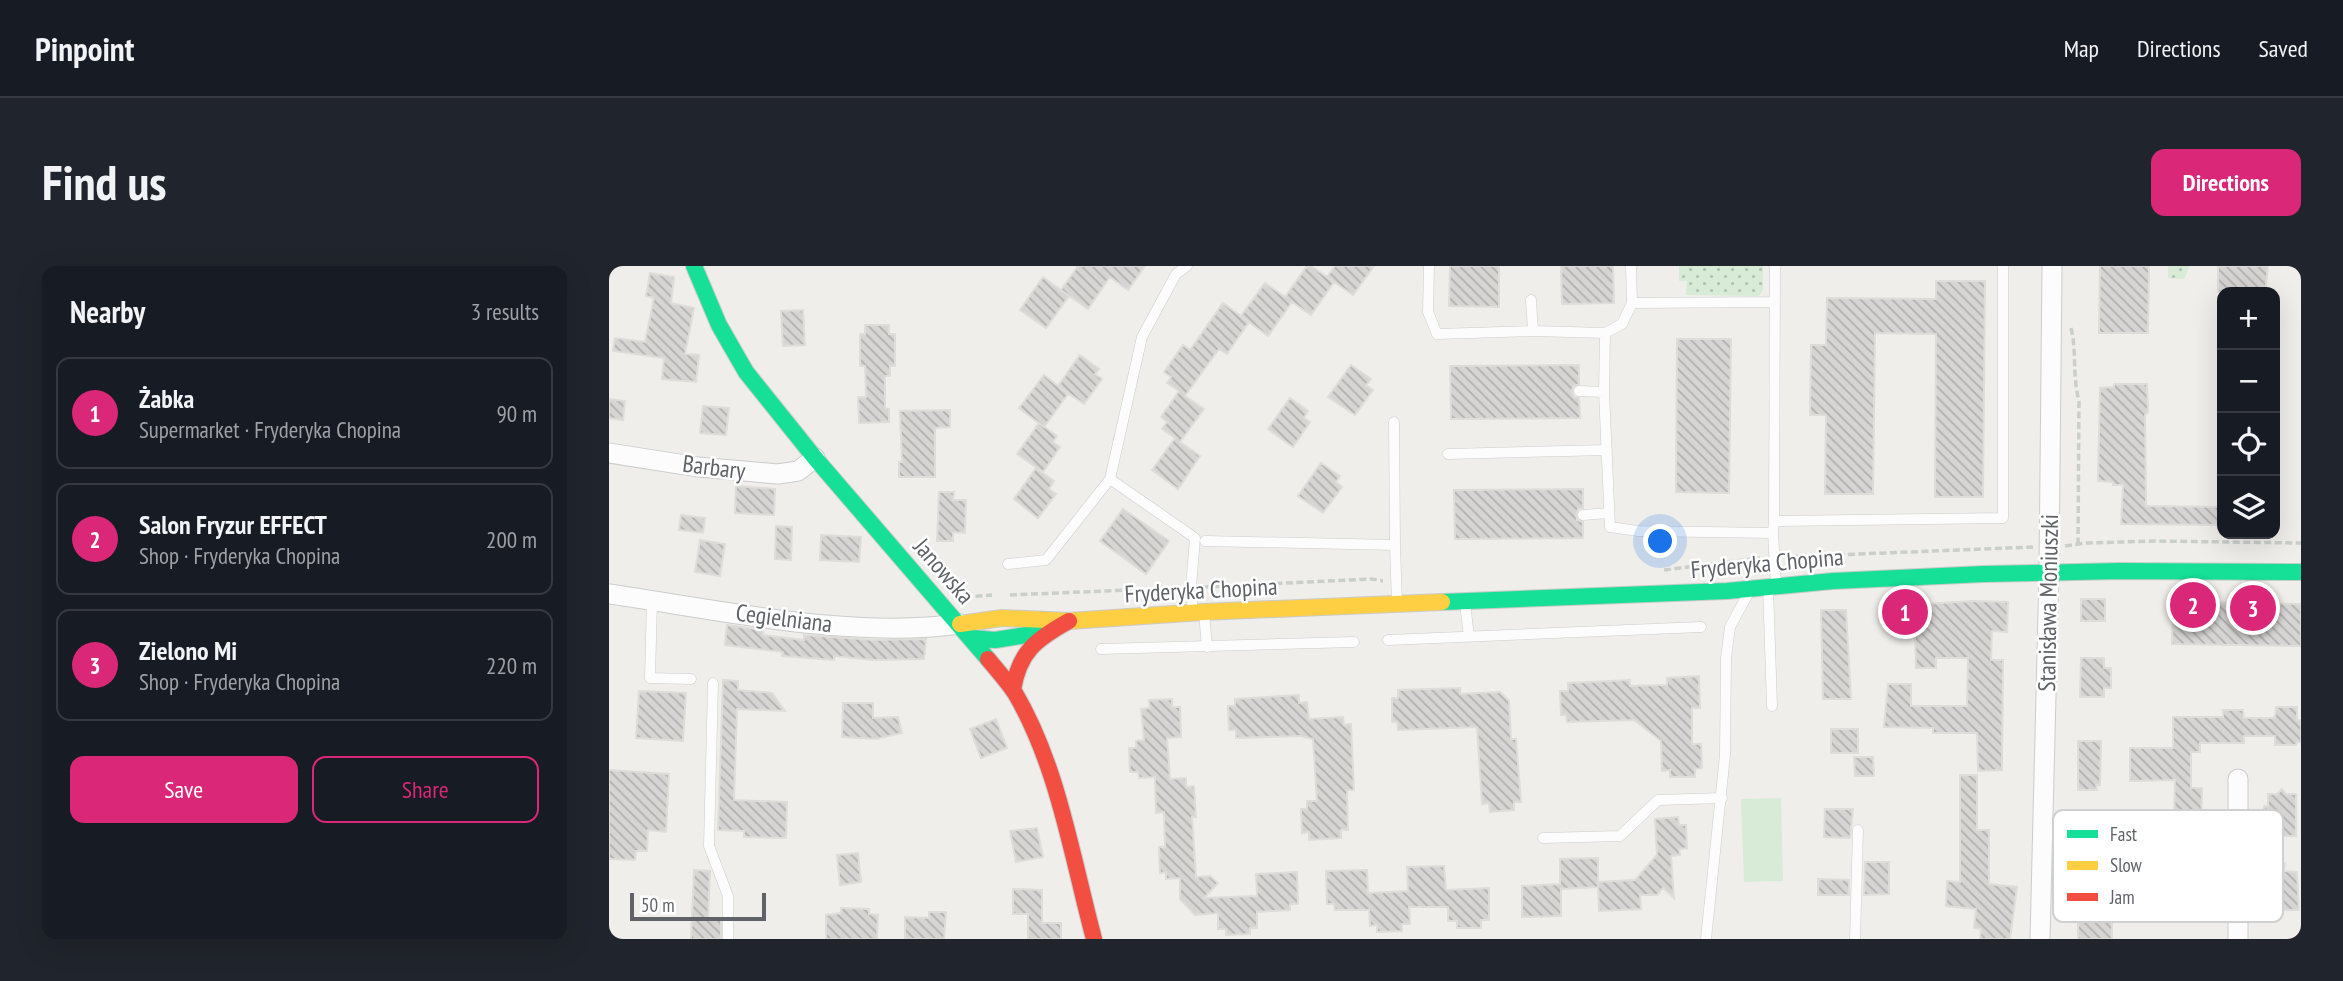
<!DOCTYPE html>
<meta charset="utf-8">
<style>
body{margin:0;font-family:"PT Sans Narrow",sans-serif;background:#20242c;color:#f1f3f6}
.controls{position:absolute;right:21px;top:21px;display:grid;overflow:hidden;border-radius:14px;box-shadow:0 7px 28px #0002}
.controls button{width:63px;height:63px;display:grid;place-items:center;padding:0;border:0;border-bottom:2px solid #363941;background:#171b24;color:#f1f3f6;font:35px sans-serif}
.scale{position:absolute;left:21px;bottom:18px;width:136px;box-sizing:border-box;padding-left:7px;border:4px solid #5f6368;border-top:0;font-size:19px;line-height:24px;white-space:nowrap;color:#5f6368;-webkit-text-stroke:5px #fff;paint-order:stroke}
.you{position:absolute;left:1052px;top:276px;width:24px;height:24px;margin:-18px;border:5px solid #fff;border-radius:50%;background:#1a73e8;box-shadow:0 0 0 10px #1a73e833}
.badge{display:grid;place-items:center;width:46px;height:46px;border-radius:50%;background:#db2777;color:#fff;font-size:23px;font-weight:700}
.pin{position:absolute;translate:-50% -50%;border:4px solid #fff;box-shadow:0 2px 7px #0006}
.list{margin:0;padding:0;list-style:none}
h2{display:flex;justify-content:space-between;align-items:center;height:91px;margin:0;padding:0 28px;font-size:30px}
h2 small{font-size:23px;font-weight:400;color:#9ea1a6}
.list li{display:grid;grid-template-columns:46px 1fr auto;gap:21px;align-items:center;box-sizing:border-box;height:112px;margin:0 14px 14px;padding:0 14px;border:2px solid #363941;border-radius:14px}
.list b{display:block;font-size:26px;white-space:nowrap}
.list p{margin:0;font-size:23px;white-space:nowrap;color:#9ea1a6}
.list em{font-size:23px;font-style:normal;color:#9ea1a6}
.actions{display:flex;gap:14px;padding:21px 28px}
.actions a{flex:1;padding:16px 0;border:2px solid #db2777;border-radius:14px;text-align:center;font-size:24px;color:#db2777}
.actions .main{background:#db2777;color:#fff}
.icon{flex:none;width:38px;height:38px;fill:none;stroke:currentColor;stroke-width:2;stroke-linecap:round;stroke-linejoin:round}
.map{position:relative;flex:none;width:1692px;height:673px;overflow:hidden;border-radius:14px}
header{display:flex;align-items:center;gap:42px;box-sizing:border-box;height:98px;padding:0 35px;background:#171b24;border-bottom:2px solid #363941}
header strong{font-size:33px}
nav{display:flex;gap:38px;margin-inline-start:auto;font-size:24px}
.intro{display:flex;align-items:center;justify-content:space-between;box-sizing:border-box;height:168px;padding:0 42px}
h1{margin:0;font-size:49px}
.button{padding:18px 32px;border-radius:14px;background:#db2777;color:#fff;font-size:24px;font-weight:700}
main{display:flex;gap:42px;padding:0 42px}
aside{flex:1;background:#171b24;border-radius:14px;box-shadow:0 7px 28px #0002}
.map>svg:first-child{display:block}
</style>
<header>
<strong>Pinpoint</strong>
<nav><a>Map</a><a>Directions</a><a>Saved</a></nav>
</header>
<div class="intro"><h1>Find us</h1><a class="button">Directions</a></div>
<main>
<aside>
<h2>Nearby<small>3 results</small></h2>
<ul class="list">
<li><span class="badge">1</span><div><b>Żabka</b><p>Supermarket · Fryderyka Chopina</p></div><em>90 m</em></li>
<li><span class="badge">2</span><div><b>Salon Fryzur EFFECT</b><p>Shop · Fryderyka Chopina</p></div><em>200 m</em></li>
<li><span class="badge">3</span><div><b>Zielono Mi</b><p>Shop · Fryderyka Chopina</p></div><em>220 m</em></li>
</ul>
<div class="actions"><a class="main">Save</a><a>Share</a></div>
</aside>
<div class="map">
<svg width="1692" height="673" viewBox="0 0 1692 673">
<defs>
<pattern id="park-dots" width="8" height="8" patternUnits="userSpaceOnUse" patternTransform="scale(1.75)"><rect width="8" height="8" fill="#d8ebd6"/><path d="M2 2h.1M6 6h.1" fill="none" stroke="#b2c2b1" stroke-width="1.8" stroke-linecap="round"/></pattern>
<pattern id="building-back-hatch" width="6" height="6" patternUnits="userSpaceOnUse" patternTransform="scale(1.75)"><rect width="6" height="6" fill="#d6d5d3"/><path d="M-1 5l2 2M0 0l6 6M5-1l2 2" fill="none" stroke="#b1b0af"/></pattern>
</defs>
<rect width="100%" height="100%" fill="#efeeea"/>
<!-- park -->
<path fill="url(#park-dots)" d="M1070,0h84v24l-4,6 -73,-1 1,-14h-8z
M1559,0h22l-6,13 -16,-1z"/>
<!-- pitch -->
<path fill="#d8ebd6" d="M1172,532l2,83 -39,1 -3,-83z"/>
<!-- building -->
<path fill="url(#building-back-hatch)" stroke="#deddd9" stroke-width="2" d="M469,0h67l-17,24 -18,-13 -22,32 -27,-19z
M698,0h4l23,16 -23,33 -19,-13 -24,34 -27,-20 24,-33 20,14z
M726,0h39l-21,29 -26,-18z
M841,0h49v41l-50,-1z
M952,0h52l1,37 -52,1z
M1491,0h49l-1,67h-49z
M1609,0h50l-3,26h-47z
M41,7l24,4 -3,26 23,5 -9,46 14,1 -3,27 -34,-3 2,-21 -51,-7 2,-13 30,4 9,-44 -8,-2z
M434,11l26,19 -23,32 -26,-18z
M1327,15h49l-2,216h-48l1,-163 -61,-1 -2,161h-48l1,-79h-16l1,-70h15l1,-47 109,1z
M614,37l26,19 -22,32 -8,-5 -34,47 19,13 -24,33 20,14 -22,33 -26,-19 23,-32 -13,-9 5,-7 -6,-5 18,-26 -12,-8 4,-6 -7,-5 19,-27 7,5z
M194,44l2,35 -22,1 -2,-35z
M256,59h24v9h6v32h-5v10h-5v32l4,1v13l-30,1 -1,-26h8l-1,-31h-5v-32h5z
M1068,73h54l-2,154 -53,-1z
M471,89l19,14 -4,5 7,5 -18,25 -26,-18z
M742,99l20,14 -5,6 7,5 -18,25 -27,-18z
M970,99v19l-6,3 -1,4 2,6 5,1 1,20 -129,1 -1,-53z
M435,109l24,19 -24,33 -25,-19z
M1505,118h33l1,28 -3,3 1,91 76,1v18l-101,-1 2,-39h-10v-3l-15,-1 2,-93 14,-1z
M681,132l18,13 -4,7 6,4 -17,25 -25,-18z
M0,133l16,2 -2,19 -14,-2z
M94,140l26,2 -3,27 -26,-2z
M341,144v17l-15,1v49h-36v-15h3l-2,-51z
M430,157l18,13 -4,6 7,5 -17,25 -26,-18z
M712,197l19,13 -4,6 6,5 -19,26 -25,-17z
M427,202l18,13 -5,8 7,5 -18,24 -24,-19z
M127,220l39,3 -1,26 -39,-2z
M974,223v19l-5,1 -2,6 1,5 6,2v16l-128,1 -1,-49z
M330,226h15l-1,8h13l-1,33 -12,-1v9h-16z
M514,243l46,32 -23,33 -46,-33z
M72,249l24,3 -2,15 -24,-3z
M167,260l16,1 -1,33 -16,-1z
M212,269l40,2 -2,25 -39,-2z
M91,274l25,4 -5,32 -25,-4z
M1472,333h24v22h-24z
M1364,335l35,1 -1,30 -15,-1 -1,29h12l-1,110 -24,1 -1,-38h-44v-5l-49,-1 4,-43h23v22h56l1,-48h-32v10h-20l-1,-33 -26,-2v-25l38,-1v-3z
M1564,336l128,2v42l-129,-2z
M1212,344h25l5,89h-28z
M118,359l36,5v5l41,5v-5l70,5 52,-1 -2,20 -51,1 -39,-4v4l-52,-4 1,-4 -58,-7z
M1472,392h23v10h7v20h-7v9h-24z
M1090,410l1,32h-8v36h9l1,24 -7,1v8h-25v-7l-8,1 -1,-30 -27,-21 -67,2 -1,-7h-5l-1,-24h8v-8l62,-3v6l37,-1v-7z
M114,414l15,1v9l34,3 13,18 -48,-2 -3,91 53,2 -1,36 -42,-1v-6l-26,-1z
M851,422v6l40,-2 9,9 2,38h5l5,63h-7v8l-24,2 -1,-9 -7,1 -5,-77 -79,3 -1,-8h-5v-24h6v-8z
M30,425l47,2 -3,48 -47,-3z
M690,429v8l8,-1 2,17 34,-2 1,8 7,-1 3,66h-7l1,40h-7v8l-32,2v-8l-7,1 -1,-24h6v-8h10l-4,-62 -13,-3 -64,2v-8h-7l-1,-24h7v-7z
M563,433v8h8l1,30 -14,1 3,41 16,-1v9l8,-1 2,31h-4l4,60 14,-1 8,7 -14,15 53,-2 -1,-22 41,-2 1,32h-8v6l-33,2v16h-7v6l-24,1v-6h-8v-16l-23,2 -15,-16v-21l-14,1v-7l-6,1 -1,-26h6l-1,-35 -8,1 -1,-36 -16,1 -1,-6h-8l-1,-24h7v-7l8,-1 -3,-31 9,-1 -1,-8z
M234,437h30v15l25,-1 4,16 -26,6 -34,-2z
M1667,441h21v13h4v22h-4l-1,3h-21v-9h-31v7h-44v9h-9v36h11l-1,46h-8l-4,4 -4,-4h-25v20h-7l-1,45h-16v-45h-33v21h-25v-47l48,1v-10l48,1 1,-40 -45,1v-33h43v-31h50v-7h20l1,8h28l3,-1z
M387,453l11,29 -26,10 -11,-29z
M1222,463h27v24h-27z
M1469,475h23l-1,44h-4l1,5h-19z
M1245,491h19l1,19h-19z
M0,504l60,4 -3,58 -18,-2 -1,21h-11l-1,9 -26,-1z
M1351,509h17v55h12v54l28,3 -7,52h-30l1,-10 -7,-1 2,-19 -30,-3 1,-25 13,1z
M1673,523l4,5h10v42h-28v-11h-4v-19h4v-12h9z
M1216,543h28l-3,29 -26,-1z
M1069,551l1,8h7l1,23 -8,1 1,6 -9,1 3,42 -11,-10 -6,7h-17l1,14 -42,2 -1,-29 37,-2 22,-25 -2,-36z
M428,562l6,29 -27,5 -6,-31z
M249,587l3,29 -21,3 -3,-30z
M989,592v29l-37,2v27l-39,1v-31l38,-2v-25z
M1256,596h24v32l-25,1z
M1658,597h18l-1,8 13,1 2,38h-36v-29h4z
M835,600l2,24 43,-2v32h-8v8h-24v-7h-9v-14h-39l1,17h-8v7l-25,1v-7l-7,1 -1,-16h-34l-1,-6h-7l-1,-33 41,-1 1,23 40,-2 -1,-24z
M85,604l16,1 -2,48h13v20h-30z
M1209,613l31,1v15h-31z
M404,623l29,1v33h19v16h-33v-25h-15z
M232,642l28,1v5l9,1 -1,24h-51v-24l15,-2z
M320,646h17l-2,27h-39v-22l24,1z
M1469,654h34v19h-34z"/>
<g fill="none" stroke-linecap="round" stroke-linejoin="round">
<defs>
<path id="lane" d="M578,0l-11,8 -34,63 -32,142 85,59 -4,49 2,25
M820,0l-1,46 9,22 96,-3 72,2 17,-9 10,-21 -1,-37
M1166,0l-1,255 229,-3v-252
M922,34l2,31
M1023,37l142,-1
M996,67l-1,59 6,135 28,4 135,2 1,-12
M970,125l25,1
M839,188l159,-4
M974,249l26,-2
M1164,267l3,51
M596,275l190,4 -1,-123
M786,279l2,59
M399,298l38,-4 64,-81
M1159,320l4,120
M43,334l-2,78 41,1
M856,337l4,34
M595,347l3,34
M779,374l313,-13
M492,383l253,-7
M104,417l-4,163 19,50v43
M934,572l77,-2 38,-36 64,-2
M1097,673l19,-184 1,-97 4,-31 19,-35
M1246,673l3,-109"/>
<path id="street" d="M0,187l89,14 80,7 20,-3 17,-13
M0,328c110,16 241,45 351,30
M1629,513v160
M1431,673l9,-367 3,-306"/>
<path id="fast" d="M85,0l25,59 27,47 69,86 173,201
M833,336l285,-11 106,-10 151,-7 136,-3 181,1
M363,372l23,2 51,-8"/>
<path id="slow" d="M351,358l42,-6 67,3 134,-9 239,-10"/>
<path id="jam" d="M379,393c9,11 19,22 27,34 43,73 57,164 79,246
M404,424c6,-38 23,-51 56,-69"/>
</defs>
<!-- lane casing -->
<use href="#lane" stroke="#cbcccc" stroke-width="11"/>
<!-- street casing -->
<use href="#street" stroke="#cbcccc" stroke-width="21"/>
<!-- fast casing -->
<use href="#fast" stroke="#cacacb" stroke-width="18"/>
<!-- slow casing -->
<use href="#slow" stroke="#cacacb" stroke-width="18"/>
<!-- jam casing -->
<use href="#jam" stroke="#cacacb" stroke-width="18"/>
<!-- path -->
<path stroke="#cacfcc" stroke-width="3.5" stroke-dasharray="7 3.5" stroke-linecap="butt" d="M1462,62c6,24 1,47 8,73l-1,145
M1456,280l22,-3 68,-2 146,2
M1176,291l248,-10
M1055,304l96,-12
M593,321l170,-8 11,2
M401,329l167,-7
M356,331l27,-2"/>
<!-- lane -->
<use href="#lane" stroke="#fdfcfc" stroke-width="10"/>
<!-- street -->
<use href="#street" stroke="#fdfcfc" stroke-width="19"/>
<!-- fast -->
<use href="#fast" stroke="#16e098" stroke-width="16"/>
<!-- slow -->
<use href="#slow" stroke="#ffcf43" stroke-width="16"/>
<!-- jam -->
<use href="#jam" stroke="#f24e42" stroke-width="16"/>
</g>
<g text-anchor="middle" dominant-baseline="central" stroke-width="5" stroke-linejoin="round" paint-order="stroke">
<!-- street labels -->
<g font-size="24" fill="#5f6368" stroke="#fff">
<text transform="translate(105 201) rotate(7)">Barbary</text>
<text transform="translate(1158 297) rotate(-5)">Fryderyka Chopina</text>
<text transform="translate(335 305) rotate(49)">Janowska</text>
<text transform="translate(592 324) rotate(-3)">Fryderyka Chopina</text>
<text transform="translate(1439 337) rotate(-89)">Stanisława Moniuszki</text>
<text transform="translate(175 352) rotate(7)">Cegielniana</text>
</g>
</g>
<!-- legend -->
<rect x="1444" y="544" width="230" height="112" rx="10" fill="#fff" stroke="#cfd0d2" stroke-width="2"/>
<rect x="1458" y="564" width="31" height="8" fill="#16e098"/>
<rect x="1458" y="595" width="31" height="9" fill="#ffcf43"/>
<rect x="1458" y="627" width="31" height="8" fill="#f24e42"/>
<g font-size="19" fill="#5f6368">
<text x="1501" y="575">Fast</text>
<text x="1501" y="606">Slow</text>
<text x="1501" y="638">Jam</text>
</g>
</svg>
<div class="controls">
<button>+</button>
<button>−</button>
<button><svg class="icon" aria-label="locate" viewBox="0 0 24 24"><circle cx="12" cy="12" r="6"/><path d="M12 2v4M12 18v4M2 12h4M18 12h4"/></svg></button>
<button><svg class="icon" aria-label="layers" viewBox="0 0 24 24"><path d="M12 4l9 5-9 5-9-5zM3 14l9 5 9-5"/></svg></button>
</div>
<div class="scale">50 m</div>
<div class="you"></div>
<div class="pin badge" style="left:1296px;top:346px">1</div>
<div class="pin badge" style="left:1584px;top:339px">2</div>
<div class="pin badge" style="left:1644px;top:342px">3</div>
</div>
</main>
